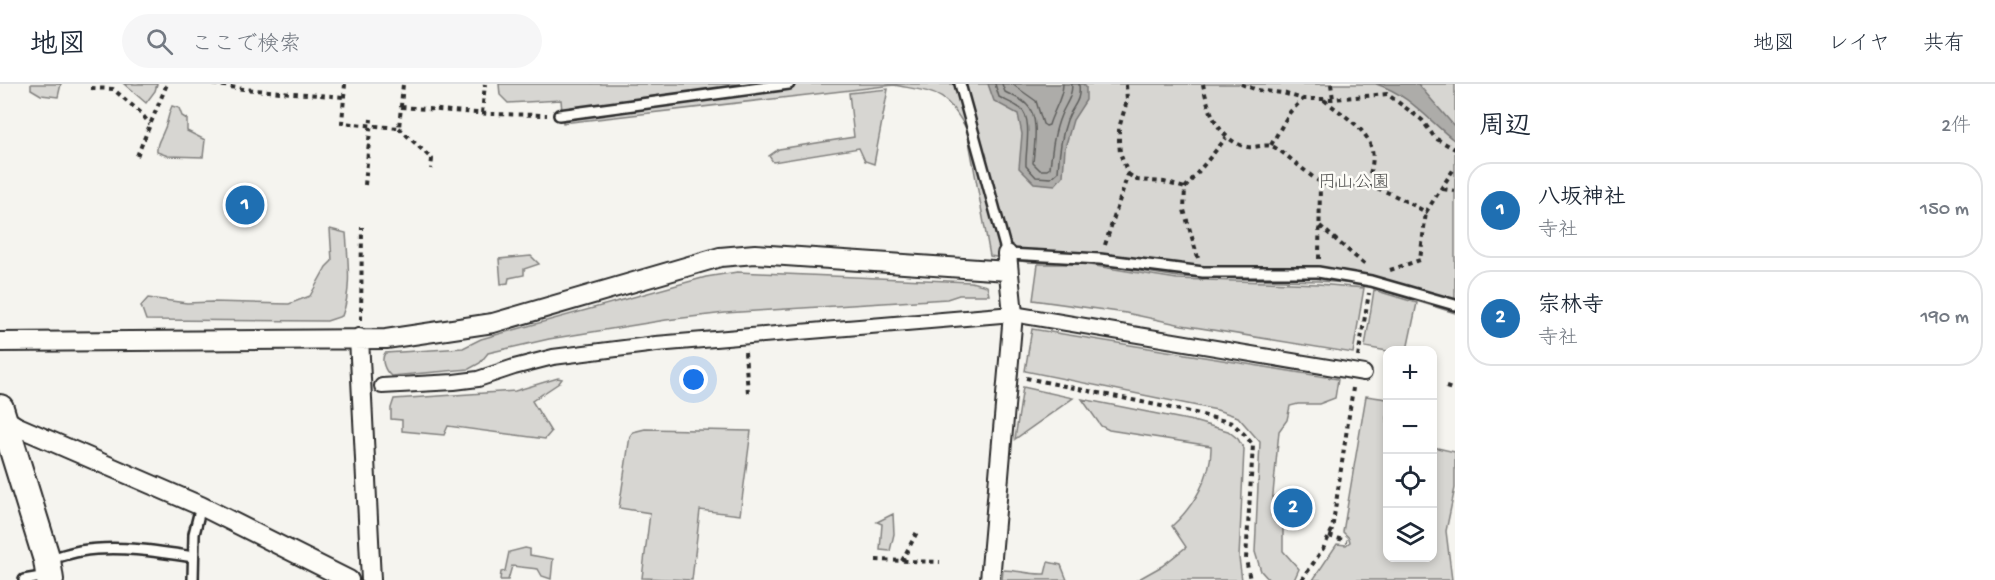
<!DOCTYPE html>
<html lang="ja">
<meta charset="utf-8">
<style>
body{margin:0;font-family:"Gochi Hand","Klee One",sans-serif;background:#f6f6f7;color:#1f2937}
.controls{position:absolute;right:18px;bottom:18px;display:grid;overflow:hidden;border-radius:12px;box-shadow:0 3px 9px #0003}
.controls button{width:54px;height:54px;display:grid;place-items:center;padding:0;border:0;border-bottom:2px solid #e0e1e3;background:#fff;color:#1f2937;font:30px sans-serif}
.you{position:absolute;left:694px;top:296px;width:21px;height:21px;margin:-15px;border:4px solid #fff;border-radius:50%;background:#1a73e8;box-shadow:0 0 0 9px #1a73e833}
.badge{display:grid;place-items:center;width:39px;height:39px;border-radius:50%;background:#1f6fb2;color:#fff;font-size:20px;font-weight:700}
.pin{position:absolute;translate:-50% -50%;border:3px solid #fff;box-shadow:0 2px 6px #0006}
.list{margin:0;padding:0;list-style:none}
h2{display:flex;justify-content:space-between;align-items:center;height:78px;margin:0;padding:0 24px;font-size:26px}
h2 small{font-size:20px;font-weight:400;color:#747a83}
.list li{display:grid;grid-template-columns:39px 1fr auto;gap:18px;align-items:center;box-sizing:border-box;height:96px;margin:0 12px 12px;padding:0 12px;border:2px solid #e0e1e3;border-radius:24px}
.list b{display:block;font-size:22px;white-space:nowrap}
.list p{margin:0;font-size:20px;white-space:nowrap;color:#747a83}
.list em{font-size:20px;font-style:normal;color:#747a83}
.icon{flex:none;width:33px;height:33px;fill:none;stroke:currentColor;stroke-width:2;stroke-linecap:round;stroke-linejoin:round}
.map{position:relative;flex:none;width:1455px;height:496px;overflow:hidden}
header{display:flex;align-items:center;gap:36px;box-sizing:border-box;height:84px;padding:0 30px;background:#fff;border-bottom:2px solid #e0e1e3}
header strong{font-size:28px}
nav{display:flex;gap:33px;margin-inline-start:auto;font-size:21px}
.search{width:420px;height:54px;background:#f6f6f7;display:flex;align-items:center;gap:15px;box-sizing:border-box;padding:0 21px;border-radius:33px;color:#747a83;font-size:22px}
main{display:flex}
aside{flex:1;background:#fff}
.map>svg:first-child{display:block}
</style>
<header>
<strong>地図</strong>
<div class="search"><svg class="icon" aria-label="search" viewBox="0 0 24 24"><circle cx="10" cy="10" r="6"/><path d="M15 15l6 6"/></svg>ここで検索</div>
<nav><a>地図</a><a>レイヤ</a><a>共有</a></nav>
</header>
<main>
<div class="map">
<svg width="1455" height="496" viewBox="0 0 1455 496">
<rect width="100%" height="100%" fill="#f5f4ef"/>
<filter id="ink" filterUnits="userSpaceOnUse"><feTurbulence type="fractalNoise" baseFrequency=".0167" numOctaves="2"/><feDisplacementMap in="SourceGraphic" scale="12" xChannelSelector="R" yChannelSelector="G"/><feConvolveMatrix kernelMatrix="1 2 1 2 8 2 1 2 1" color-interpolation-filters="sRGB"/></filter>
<g filter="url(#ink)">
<!-- green -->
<path fill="#d7d6d2" stroke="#81807e" stroke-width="1.5" d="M31,0h30l-3,13 -17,-2 -10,-6z
M124,0h33l-2,7 -9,12z
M499,0h956v229l-93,-29 -44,-3 -140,-4 -95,-15h-56l-37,-6 -23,-126c-22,-40 -31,-37 -73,-45l-331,38 -2,-23 -53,3 -8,-8z
M888,5l-14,75 -9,-3 -6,-13 -86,14 -4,-6 10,-7 75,-12 -5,-44z
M172,22l7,2 3,8 5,3v12l18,9 -2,17 -35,-1 -11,-4c-1,-10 4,-13 7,-22 4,-8 4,-16 8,-24z
M330,145l16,4c2,28 6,57 -4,83l-15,5 -181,-1 -5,-14 7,-8 39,5 25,-1 77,2 21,-8 16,-29 6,-6z
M531,172l8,8 -15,5v6l-15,3 -1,5 -7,1 -2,-25z
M1038,180h45l94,15 141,5 46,4 -11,65 -171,-28 -56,-12 -93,-13z
M737,188l234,10 16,4 2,9h-30l-12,4 -222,14 -59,7 -117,19 -61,14 -8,10 -11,6 -78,7c-6,-5 -11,-16 -6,-23l78,-5 18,-9 225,-62z
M1374,206l43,13 -10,47 -20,1 -22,-4z
M1032,245l306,50 -3,19 -16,6h-21l-8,2 -3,14 -8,11 -8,84 4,7 8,4v25l16,18 -5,11h-25l-8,-9 -6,-19 5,-110 -22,-25 -21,-7 -192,-39z
M558,294l4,1 -3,4 -27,18 19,31 -6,7 -97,-13 -4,9 -42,-4v-11l-11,-1v-11l3,-9 121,-8z
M1023,303l50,11 -58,41z
M1366,312l21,3 1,159h44l1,-111 22,5v36l-9,43 6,49h-139l24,-36 9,1 4,-3 -1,-4 -6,-6z
M1082,315l111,22 35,10 10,8 6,10 -5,109 3,22h-105l25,-14 24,-19 -14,-21c21,-19 40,-50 39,-80l-102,-16 -8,-4z
M645,345l106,2 -11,84 -40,-5 -8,70 -50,-2 8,-65 -31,-5 11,-72 3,-4z
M893,430l1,20 -4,17 -10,-1 2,-26 -5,-2z
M525,464l5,1v6l23,4 -2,20 -9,-3 -4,-7 -26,-3 -4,14h-8l1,-8 4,-1 4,-19z
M1048,478l13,3 6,15h-65l1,-10c15,0 27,5 42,4z"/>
<!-- water -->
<path fill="#adaca9" stroke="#797877" stroke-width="1.5" d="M988,0h95l3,3v13l-13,20 -8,28 -2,28 -8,9 -21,-2 -15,-15 3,-34 -4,-20 -24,-13z
M1376,0h42l37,43v14c-26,-20 -46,-47 -79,-57z"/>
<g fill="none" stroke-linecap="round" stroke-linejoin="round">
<!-- shore -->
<path stroke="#5f5f5d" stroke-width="1.5" d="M995,0l4,13c7,4 16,7 22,12 12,10 4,43 5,57l10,11 15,1 7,-6c1,-18 3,-35 9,-52 6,-16 14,-17 12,-36
M1002,0l3,8c7,4 17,7 22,13 13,12 7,42 6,58l7,7h7l3,-2c2,-18 4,-36 11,-53 5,-12 11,-17 11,-31
M1012,0l24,17 7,23 3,2 3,-1c4,-14 14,-27 14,-41"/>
<defs>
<path id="service" d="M960,0l47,170 93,5 103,13h115l53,9 84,24
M559,31l230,-31
M47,476c11,-3 22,-7 33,-9 37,-6 76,0 113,6
M24,496l23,-4
M193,496l1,-46 7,-28"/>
<path id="pedestrian" d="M382,302l72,-4 24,-3 36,-12 39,-10 103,-13 357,-30 351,59"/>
<path id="minor" d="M359,254l12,242
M0,258l386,-3 107,-16 227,-66 35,-3 253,17
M2,333l14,9 185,80 148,74
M990,496l23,-266 -6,-60"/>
<path id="secondary" d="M0,324l47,152 3,20"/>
</defs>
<!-- service casing -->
<use href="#service" stroke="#2b2b2b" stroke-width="14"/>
<!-- pedestrian casing -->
<use href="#pedestrian" stroke="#2b2b2b" stroke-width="18"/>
<!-- minor casing -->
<use href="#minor" stroke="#2b2b2b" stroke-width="22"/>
<!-- secondary casing -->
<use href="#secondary" stroke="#2b2b2b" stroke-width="30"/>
<!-- path -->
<path stroke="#2b2b2b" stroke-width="4" stroke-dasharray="4.5 4.5" stroke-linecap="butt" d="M213,0l30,5 101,8
M345,0l-3,39 57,5 4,-44
M1203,0c5,26 16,58 45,63 7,1 16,-3 23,-1 8,1 37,29 48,35 14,9 29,4 44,4 15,0 50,20 63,27l29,-45
M1241,0l16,6 26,3 20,6h30l54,-5 35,26 13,18 20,11
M1331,0l2,15
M91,4l22,1 27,23 10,12
M1324,16c31,24 64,40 41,85
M401,23l89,7 57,1
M482,29l3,-29
M399,44l33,31 -1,10
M1271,61l19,-33 13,-13
M137,72l30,-72
M1128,90l9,6 27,2 21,6
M365,101l6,-66
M1443,105l12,2
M1320,142l44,38
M1105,161l23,-71 -8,-21 -1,-12v-13l8,-27 -1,-17
M1198,174l-14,-48 1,-22 41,-50
M1319,175l1,-77
M1390,186l30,-10 6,-48
M361,236l1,-93
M745,268l3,41
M1358,273l11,-64
M1026,294l169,35 37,10 12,11 9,11 -7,114 4,21
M1446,303l9,3
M1329,452l18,5
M876,476l64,2
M902,477l16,-31
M1302,496l22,-33 8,-17 21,-142"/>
<!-- service -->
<use href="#service" stroke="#fdfcf7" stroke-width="9"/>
<!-- pedestrian -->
<use href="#pedestrian" stroke="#fdfcf7" stroke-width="14"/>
<!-- minor -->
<use href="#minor" stroke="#fdfcf7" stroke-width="18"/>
<!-- secondary -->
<use href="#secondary" stroke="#fdfcf7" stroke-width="26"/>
</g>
</g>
<g text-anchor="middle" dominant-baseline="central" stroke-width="5" stroke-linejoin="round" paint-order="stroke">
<!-- park labels -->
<g font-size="18" fill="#565655" stroke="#fdfcf7">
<text x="1354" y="99">円山公園</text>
</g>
</g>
</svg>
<div class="controls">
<button>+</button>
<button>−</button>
<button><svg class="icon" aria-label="locate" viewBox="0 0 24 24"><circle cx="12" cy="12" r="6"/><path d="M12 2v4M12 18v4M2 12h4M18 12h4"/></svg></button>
<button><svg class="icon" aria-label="layers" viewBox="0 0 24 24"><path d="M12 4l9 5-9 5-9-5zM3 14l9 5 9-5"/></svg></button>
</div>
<div class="you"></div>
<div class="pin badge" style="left:245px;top:121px">1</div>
<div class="pin badge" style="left:1293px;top:424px">2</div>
</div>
<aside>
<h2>周辺<small>2件</small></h2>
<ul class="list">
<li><span class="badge">1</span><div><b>八坂神社</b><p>寺社</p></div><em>150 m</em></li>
<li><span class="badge">2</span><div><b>宗林寺</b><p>寺社</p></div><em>190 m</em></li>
</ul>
</aside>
</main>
